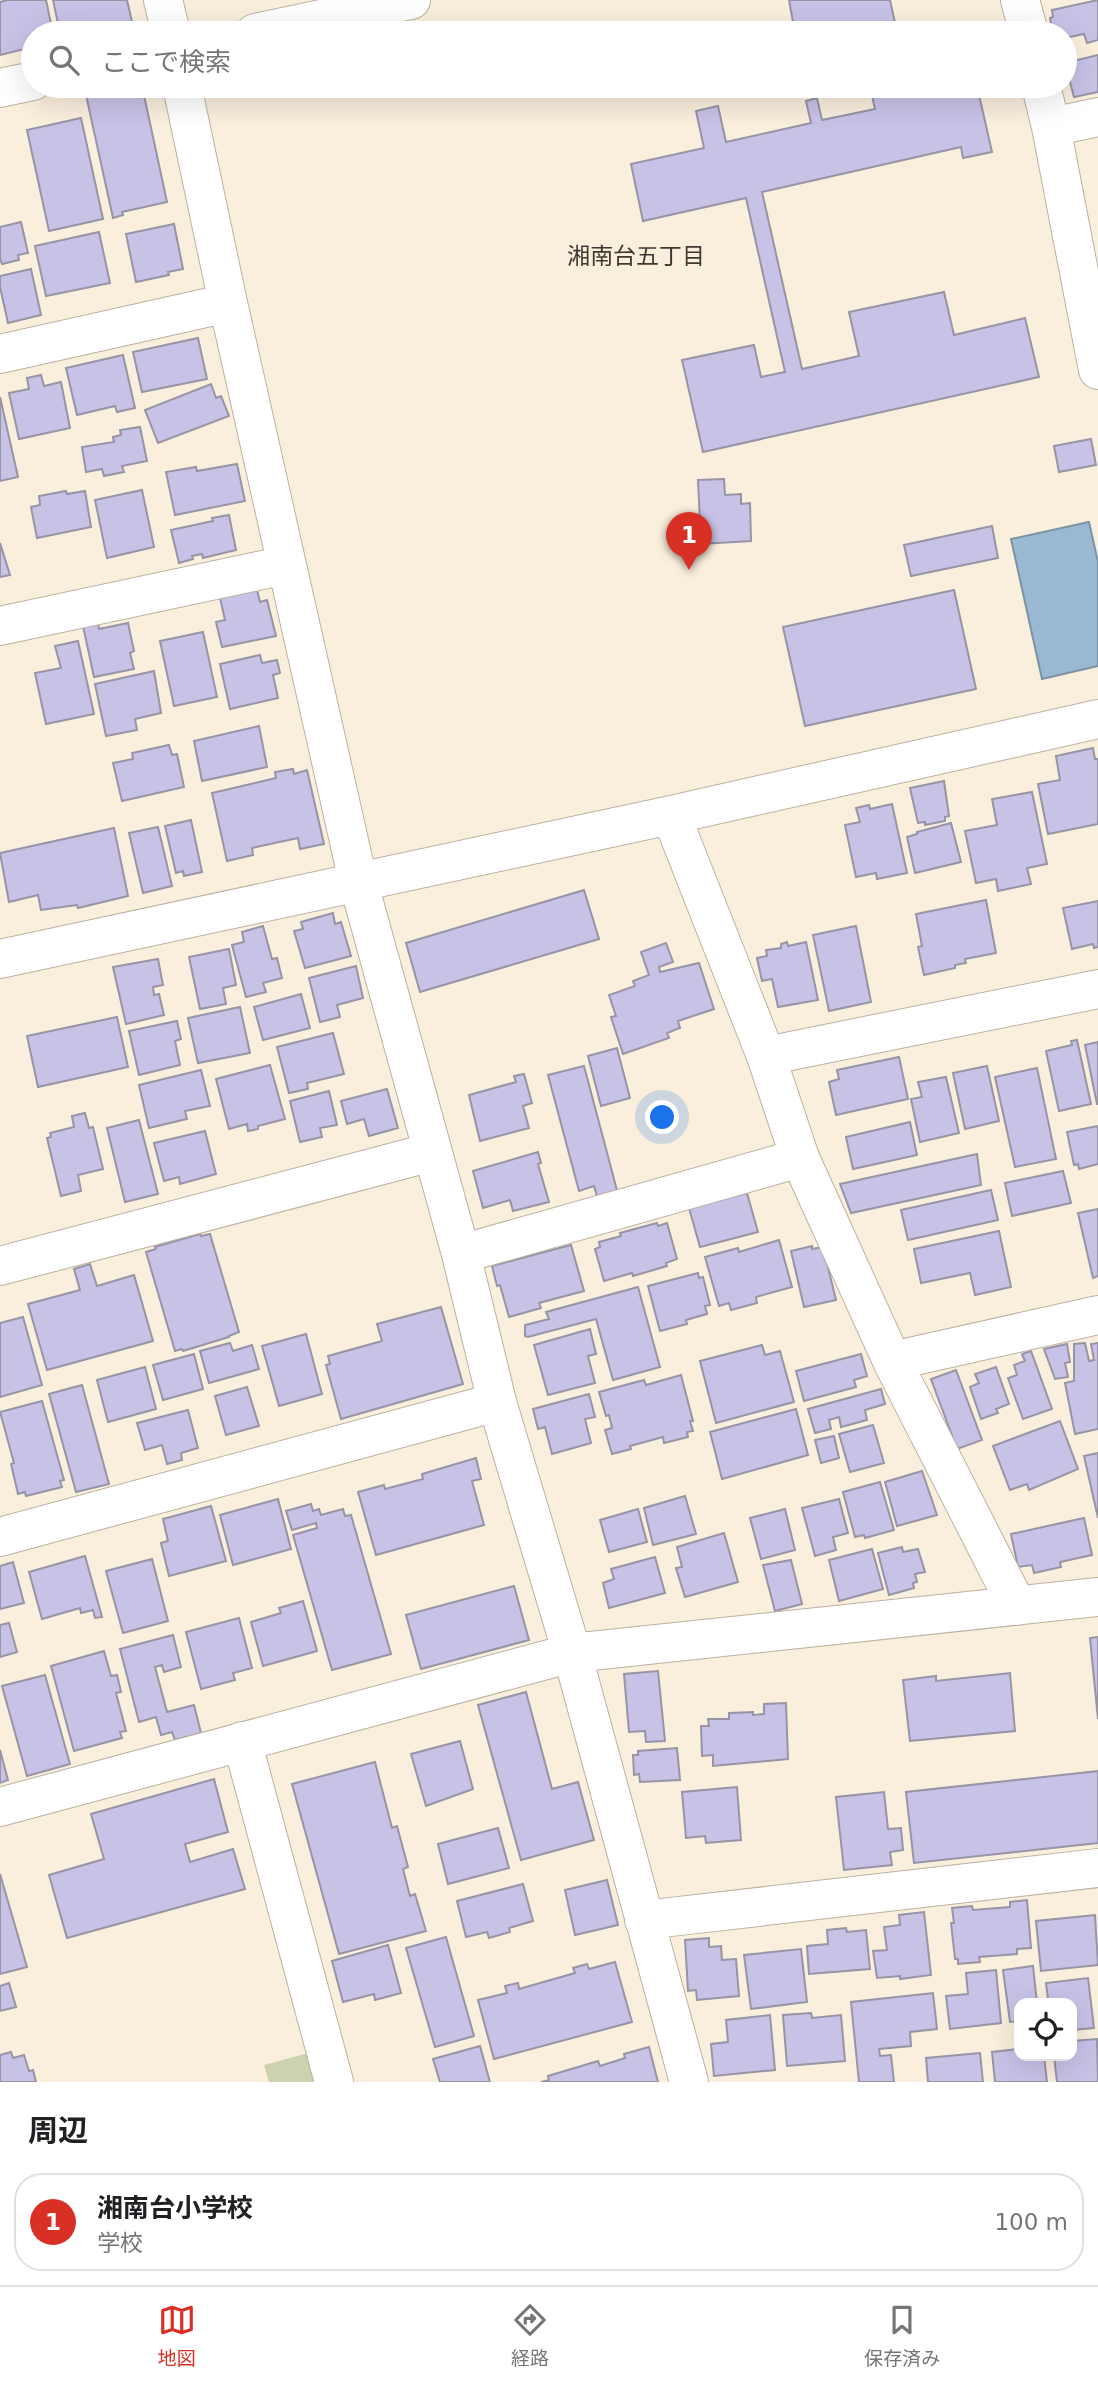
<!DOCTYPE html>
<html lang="ja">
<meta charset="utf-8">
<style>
body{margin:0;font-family:"DejaVu Sans","Noto Sans JP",sans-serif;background:#f2f2f2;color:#202124}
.controls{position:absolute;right:21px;bottom:21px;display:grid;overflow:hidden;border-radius:14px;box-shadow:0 7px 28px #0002}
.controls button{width:63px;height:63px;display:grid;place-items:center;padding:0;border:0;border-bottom:2px solid #e0e0e0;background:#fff;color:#202124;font:35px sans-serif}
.you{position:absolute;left:663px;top:1118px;width:24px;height:24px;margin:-18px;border:5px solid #fff;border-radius:50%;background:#1a73e8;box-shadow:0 0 0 10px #1a73e833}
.badge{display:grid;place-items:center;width:46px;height:46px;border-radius:50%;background:#d93025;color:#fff;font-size:23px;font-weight:700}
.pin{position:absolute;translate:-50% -58px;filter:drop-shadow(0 2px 4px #0008)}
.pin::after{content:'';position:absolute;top:37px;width:24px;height:21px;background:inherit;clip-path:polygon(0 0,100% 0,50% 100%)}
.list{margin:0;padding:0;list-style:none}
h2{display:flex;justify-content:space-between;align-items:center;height:91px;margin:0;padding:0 28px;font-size:30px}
h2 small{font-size:23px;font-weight:400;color:#757577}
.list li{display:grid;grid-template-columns:46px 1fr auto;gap:21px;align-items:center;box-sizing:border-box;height:98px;margin:0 14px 14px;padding:0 14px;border:2px solid #e0e0e0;border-radius:28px}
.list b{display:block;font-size:26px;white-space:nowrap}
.list p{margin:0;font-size:23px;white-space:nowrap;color:#757577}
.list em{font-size:23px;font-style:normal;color:#757577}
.icon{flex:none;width:38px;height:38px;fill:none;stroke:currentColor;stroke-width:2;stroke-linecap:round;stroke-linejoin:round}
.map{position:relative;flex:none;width:1098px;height:2082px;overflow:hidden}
.search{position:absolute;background:#fff;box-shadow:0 7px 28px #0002;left:21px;right:21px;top:21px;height:77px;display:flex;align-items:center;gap:18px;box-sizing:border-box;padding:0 24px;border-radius:38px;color:#757577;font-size:26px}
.sheet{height:203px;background:#fff}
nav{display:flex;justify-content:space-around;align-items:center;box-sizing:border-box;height:98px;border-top:2px solid #e0e0e0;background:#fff;font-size:19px;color:#757577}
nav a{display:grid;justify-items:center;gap:4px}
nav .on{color:#d93025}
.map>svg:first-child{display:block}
</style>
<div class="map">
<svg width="1098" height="2082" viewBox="0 0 1098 2082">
<rect width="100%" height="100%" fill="#faeedd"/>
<!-- green -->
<path fill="#cad2af" d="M323,2049l9,33h-63l-5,-17z"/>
<!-- water -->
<path fill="#99b9d3" stroke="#7d93a3" stroke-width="2" d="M1089,522l9,40v104l-56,13 -31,-140z"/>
<!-- building -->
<path fill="#c8c2e7" stroke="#9694a5" stroke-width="2" d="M7,0h39l7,33h-20v14l-33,8v-53z
M53,0h74l6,26 -32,7h-41z
M789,0h101l7,32 28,-6 1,7h-131z
M1098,0v40l-11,3 -3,-9 -19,4v-5h-12l-3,-15 3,-1 -1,-7z
M1098,55v37l-24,5 -9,-34z
M129,86h13l25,116 -45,10 1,3 -10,3 -27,-123z
M870,86h107l15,66 -29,6 -2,-11 -199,45 40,177 57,-13 -10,-44 95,-20 10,43 71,-17 14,59 -336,75 -21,-92 72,-15 7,32 24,-5 -39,-174 -103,23 -12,-57 73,-16 -8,-37 22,-5 8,36 85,-19 -5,-22 11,-3 5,22 53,-11z
M81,118l22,101 -54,12 -22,-101z
M21,222l7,31 -10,2 1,5 -17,4 -2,-5v-32z
M174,224l9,45 -15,3 1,3 -33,7 -10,-48z
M99,232l11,51 -64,13 -11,-50z
M31,269l10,46 -33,8 -8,-36v-11z
M198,338l9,41 -65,13 -9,-40z
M123,355l12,53 -18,4 -2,-6 -38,9 -11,-47z
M41,375l3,11 17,-4 9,46 -51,11 -10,-46 20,-4 -2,-11z
M211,384l5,14 5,-2 8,20 -71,27 -13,-33z
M0,397l18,80 -18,4z
M140,427l7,34 -25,5 2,6 -20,4 -2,-7 -16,3 -4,-25 32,-5 -1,-5 8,-2 -1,-5z
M1091,439l5,26 -37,7 -5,-26z
M237,464l8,37 -70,14 -9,-43 30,-5 1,4z
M724,479l1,16 16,-1v10l9,-1 1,38 -50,3 -3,-64z
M142,490l12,57 -47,11 -12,-58z
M66,491l1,3 18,-3 6,36 -54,11 -6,-31 9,-2 -1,-9z
M229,515l7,35 -33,8 -1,-4 -10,2 1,3 -14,4 -8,-33 42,-9 -1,-3z
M992,526l6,32 -87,18 -7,-31z
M0,543l10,32 -10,2z
M257,590l3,12 7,-2 9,36 -54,11 -6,-25 9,-2 -5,-22z
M954,590l22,99 -171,37 -22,-99z
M98,623l1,6 29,-6 6,28 -4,2 4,16 -40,8 -11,-51z
M203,632l14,65 -43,9 -14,-65z
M78,641l16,73 -48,10 -11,-51 26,-5 -6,-22z
M260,655l2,8 15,-3 3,13 -7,2 5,23 -48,11 -10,-45z
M154,671l7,42 -26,6 2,11 -31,6 -11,-52z
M259,726l8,41 -65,14 -8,-40z
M169,745l3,10 5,-1 7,33 -62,14 -9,-38 20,-4 -1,-6z
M1093,748l2,11h3v65l-50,10 -10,-50 22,-4 -4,-24z
M293,769l1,5 13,-4 17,74 -24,5 -2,-11 -46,10 1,7 -26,6 -15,-68 64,-15 -1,-6z
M944,781l5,35 -4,1v4l-20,4v-3l-7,1 -8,-35z
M1032,792l15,72 -20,4 4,16 -33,7 -2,-12 -20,4 -11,-52 32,-6 -5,-26z
M892,804l15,69 -30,6 -1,-6 -20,4 -11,-52 15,-3 -4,-14 13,-3 1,4z
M191,820l11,52 -18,4 -1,-5 -7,2 -11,-47z
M951,823l10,39 -46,11 -8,-36 10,-3v-2z
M158,827l14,59 -29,7 -14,-60z
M114,828l14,68 -50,12 -1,-3 -36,5 -3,-15 -29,7 -9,-49z
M584,890l15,49 -179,53 -14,-49z
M986,900l10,53 -31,6 1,4 -11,2v3l-31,7 -6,-28 4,-1 -6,-32z
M1098,901v46l-4,1 -1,-4 -21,5 -9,-41z
M333,913l2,11 6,-2 10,34 -46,12 -11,-37 9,-2 -2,-7z
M263,926l9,33 5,-1 5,20 -19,5 3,9 -20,5 -14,-52 12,-3 -2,-10z
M856,926l15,76 -42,9 -16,-76z
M787,942l1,4 18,-4 12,58 -40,7 -6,-28 -10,2 -5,-23 10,-2 -1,-6 15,-2v-4z
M666,943l7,19 -14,5 1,5 39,-9 15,46 -36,12 2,7 -13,5 2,5 -46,16 -12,-37 5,-1 -7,-21 26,-9 -2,-5 16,-6 -8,-23z
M229,949l7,36 -13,3 3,16 -26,5 -11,-52z
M158,959l5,26 -10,2 1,8 5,-1 5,21 -38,9 -13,-57z
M356,966l7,32 -26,7 3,12 -20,5 -11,-44z
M301,994l9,34 -47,12 -9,-33z
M240,1007l10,46 -52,10 -10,-45z
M117,1017l11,50 -90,20 -11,-51z
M177,1021l4,18 -6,2 5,24 -41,10 -10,-44z
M333,1033l11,41 -37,9 1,6 -19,4 -12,-46z
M1077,1040l14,64 -32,7 -13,-60 26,-6 -1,-4z
M1098,1042v62h-1l-12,-59z
M617,1048l13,50 -29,8 -13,-50z
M899,1057l9,42 -72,16 -7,-33 10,-3 -2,-9z
M270,1065l15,54 -27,7v3l-10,2 -1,-7 -18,5 -13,-50z
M584,1066l34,128 -20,6 -4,-14 -15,5 -31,-116z
M987,1066l12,55 -34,8 -12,-56z
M1037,1068l19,91 -41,8 -20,-90z
M201,1070l9,36 -25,5 2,8 -38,9 -10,-43z
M524,1074l8,29 -9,3 6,22 -49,13 -11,-46 47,-13 -2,-6z
M946,1077l13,56 -39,9 -9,-43 11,-2 -4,-15z
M387,1089l11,39 -29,8 -5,-17 -17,5 -6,-23z
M329,1091l8,34 -17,3 2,9 -22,5 -10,-41z
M85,1113l4,15 4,-1 10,42 -25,6 3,16 -20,5 -14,-58 4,-1 -1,-4 24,-6 -2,-11z
M139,1120l19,74 -33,8 -18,-74z
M910,1122l7,33 -64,14 -7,-32z
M1098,1126v38l-19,5 -1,-5 -4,1 -7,-33z
M205,1131l11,43 -36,10 -1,-7 -15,4 -10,-38z
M538,1152l3,11 -3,1 11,38 -36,9 -3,-11 -27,8 -10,-37z
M977,1154l4,31 -130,28 -11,-29z
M1063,1171l8,32 -59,13 -7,-33z
M991,1190l7,30 -90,20 -7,-30z
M747,1193l11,39 -58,15 -11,-39z
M1098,1209v67l-5,2 -15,-65z
M657,1223l1,3 9,-3 10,36 -11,4 1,3 -34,10 -1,-3 -28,8 -9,-32 5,-2 -1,-5 22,-6 -1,-3z
M999,1231l12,56 -36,8 -5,-22 -49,10 -7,-34z
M200,1234l1,2 9,-2 29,98 -10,4v1l-46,14 -1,-2 -7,2 -29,-99 10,-3 -1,-2z
M779,1240l13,47 -36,10 1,6 -26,7 -2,-7 -10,3 -14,-49 33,-9 1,4z
M571,1245l13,46 -45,12 2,5 -32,9 -9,-32 -3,1 -5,-20z
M812,1246v3l11,-2 13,53 -32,7 -13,-56z
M90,1264l7,22 37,-11 19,66 -106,29 -19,-66 52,-14 -6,-21z
M698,1273l1,5 4,-1 7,28 -5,1 2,8 -21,6 1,4 -27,7 -12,-45z
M638,1287l22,80 -47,13 -17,-61 -68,18 -3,-1v-11l24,-6 -3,-7z
M441,1307l22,77 -122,35 -15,-54 4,-1 -2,-8 54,-15 -5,-17z
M23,1317l19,68 -42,12v-74z
M590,1329l6,25 -8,2 7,27 -47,12 -14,-50z
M306,1334l16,60 -43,12 -17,-60z
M230,1343l3,8 19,-6 7,24 -50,14 -9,-32z
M1085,1343l4,18 5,-1 -3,-16 7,-1v86l-23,5 -10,-51 9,-2v-37z
M1067,1344l3,18 -5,1 3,14 -13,2 -11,-30z
M762,1345l3,10 15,-4 14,51 -78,21 -16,-62z
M1031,1351l21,58 -29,10 -15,-41 9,-3 -3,-10 11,-4 -3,-7z
M194,1354l9,35 -40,11 -10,-35z
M861,1354l6,22 -13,4 2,7 -52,14 -8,-30z
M145,1367l11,42 -48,13 -11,-42z
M996,1367l13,37 -13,5 2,4 -17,6 -11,-32 9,-4 -4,-9z
M956,1370l26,70 -25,9 -26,-70z
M681,1375l12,46h-3l3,10 -6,1 1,5 -24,6 -1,-6 -33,9 1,3 -19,5 -7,-24 7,-2 -3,-13 -3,1 -7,-24 45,-12 2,5z
M82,1385l27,99 -33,8 -27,-98z
M247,1387l12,39 -33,9 -11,-39z
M881,1389l4,15 -20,6 2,10 -26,7 -2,-10 -10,3 2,9 -16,4 -7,-24z
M589,1394l6,23 -10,2 6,24 -39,11 -7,-27 -7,2 -5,-20z
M42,1401l22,79 -4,1 2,6 -36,9 -1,-4 -7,2 -7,-30 3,-1 -14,-51z
M796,1409l12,46 -86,24 -12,-47z
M188,1410l10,38 -17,5 1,7 -15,4 -5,-19 -17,5 -8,-27z
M1060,1421l18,48 -49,21 -2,-6 -17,6 -17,-44z
M873,1425l11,38 -34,9 -11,-38z
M834,1436l5,22 -18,5 -6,-23z
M1098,1453v65l-14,-62z
M476,1458l5,21 -9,2 12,44 -108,30 -18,-63 26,-7 1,4 38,-10 -1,-5z
M922,1471l15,44 -40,11 -12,-44z
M880,1482l14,48 -29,8 -1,-3 -9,2 -12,-45z
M685,1496l11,38 -43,11 -9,-37z
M278,1499l13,50 -58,16 -13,-50z
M839,1499l9,34 -15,4 3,13 -21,6 -13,-48z
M311,1504l2,7 6,-2 2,6 22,-6 2,7 6,-1 40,139 -59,16 -39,-135 24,-7 -1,-5 -24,7 -6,-19z
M211,1506l15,55 -57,15 -8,-33 7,-2 -5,-22z
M638,1509l9,33 -38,10 -9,-32z
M785,1509l10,41 -34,9 -11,-41z
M1084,1518l8,37 -32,7 1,5 -27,6 -2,-8 -14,2 -7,-33z
M724,1533l14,49 -53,15 -9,-29 6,-1 -5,-20z
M902,1547l1,5 15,-3 7,23 -10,2 2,8 -4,1 1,5 -25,7 -11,-42z
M872,1549l11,40 -44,12 -10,-41z
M85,1556l17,61 -7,1 -2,-8 -12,3 -1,-5 -38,11 -13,-47z
M655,1557l10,36 -56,15 -6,-25 11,-4 -3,-10z
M152,1559l16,62 -45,12 -17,-62z
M791,1560l11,44 -27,7 -12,-46z
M13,1562l11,41 -24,6v-43z
M514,1586l15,54 -108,29 -15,-54z
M303,1601l14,50 -54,15 -12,-44 30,-9 -2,-5z
M239,1618l13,50 -19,5 2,7 -34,9 -15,-57z
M9,1623l8,29 -17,5v-32z
M173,1635l8,32 -17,5 -2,-7 -7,2 12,45 27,-7 7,28 -26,7 -3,-8 -11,3 -5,-18 -17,5 -19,-73z
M1098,1637v82l-8,-81z
M104,1651l7,25 6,-1 4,17 -5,1 10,38 -6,1 2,6 -48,13 -23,-85z
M658,1671l7,70 -19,1 -1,-11 -16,1 -5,-58z
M1010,1673l5,58 -105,10 -7,-61 33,-4v5z
M45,1675l25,89 -43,12 -25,-90z
M526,1692l26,97 26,-7 16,58 -73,20 -43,-155z
M786,1703l2,56 -75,7v-11l-11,1 -1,-30h8l-1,-7h21v-6l24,-1v3l11,-1v-10z
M460,1741l13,48 -47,17 -15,-52z
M677,1748l3,32 -40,2 -1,-8 -5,1 -1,-20h5v-4z
M0,1750l8,30 -8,3z
M375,1762l17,66 5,-2 11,41 -5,2 7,27 5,-2 11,37 -87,23 -47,-170z
M1098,1771v72l-184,20 -8,-71z
M214,1779l14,53 -43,12 5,18 43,-13 12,40 -178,49 -18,-63 55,-16 -13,-45z
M737,1787l4,53 -35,3 -1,-7 -19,2 -4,-46z
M884,1792l4,37 13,-1 2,22 -13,2 2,13 -48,5 -8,-73z
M498,1828l11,40 -61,16 -10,-40z
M0,1874l27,93 -27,7z
M607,1880l11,45 -43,10 -10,-45z
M523,1884l10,37 -24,7 1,4 -21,6 -2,-6 -21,5 -9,-36z
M1027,1900l4,48 -14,1v5l-38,3 1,5 -22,2v-5h-3l-4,-36h3l-2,-15 20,-2 1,4 37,-3v-5z
M924,1912l7,63 -31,4v-3l-23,2 -4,-27 14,-1 -3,-23 16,-2 -1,-10z
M1095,1915l3,50 -57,6 -5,-50z
M846,1928l1,4 19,-2 4,39 -61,5 -2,-28 21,-2 -1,-14z
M446,1937l28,99 -39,11 -29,-99z
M709,1938v9l12,-1 1,14 14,-1 3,37 -42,4 -1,-10 -8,1 -3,-51z
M388,1945l13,48 -26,7 -1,-6 -31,8 -11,-41z
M801,1949l6,53 -56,7 -7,-54z
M615,1962l17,60 -138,37 -16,-59 29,-7 -2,-7 13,-3 1,6 56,-16 -2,-5 14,-4 2,5z
M1033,1966l4,37h-18v18l-9,1 -7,-52z
M996,1970l5,53 -51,6 -4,-33 22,-2 -2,-21z
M1088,1978l6,50 -22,2v-27h-28l-1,-4h5l-2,-16z
M9,1983l7,24 -16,4v-25z
M933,1993l4,36 -27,3 1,14 -32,3 1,7 11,-1 3,27h-35l-8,-80z
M811,2013l1,5 29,-3 4,46 -58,5 -4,-51z
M770,2015l5,55 -61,6 -3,-32 17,-2 -2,-22z
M1097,2039l1,43h-41l-3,-26h18v-15z
M480,2046l10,36h-50l-7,-23z
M649,2047l9,35h-117l8,-2 -1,-4 50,-15 2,5 25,-8 -1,-4z
M1019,2049v7h25l3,26h-52l-3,-30z
M11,2052l2,6 11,-3 5,16 4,-1 3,12h-36v-27z
M980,2053l3,29h-55l-2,-24z"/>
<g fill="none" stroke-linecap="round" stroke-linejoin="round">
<defs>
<path id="minor" d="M163,0l8,33
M1020,0l9,33
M255,33l156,-33
M182,86l46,217 130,578 103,373 36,148 75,251 117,429
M1041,86l10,41 47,243
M0,88l33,-7
M1051,127l47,-10
M0,354l228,-51
M0,626l286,-61
M671,815l95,241 34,102 92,203 125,245
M0,959l671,-144 427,-96
M766,1056l332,-67
M461,1254l339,-96
M0,1266l432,-114
M892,1361l206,-46
M0,1537l497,-135
M242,1741l92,341
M0,1807l572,-154 526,-56
M644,1920l454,-52"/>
</defs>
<!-- minor casing -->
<use href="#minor" stroke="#bcb1a1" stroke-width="40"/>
<!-- minor -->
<use href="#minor" stroke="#fff" stroke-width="38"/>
</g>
<g text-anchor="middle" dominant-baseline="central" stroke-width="5" stroke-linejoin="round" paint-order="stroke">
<!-- neighbourhood labels -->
<g font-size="23" fill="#3d3932" stroke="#faeedd">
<text x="636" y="256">湘南台五丁目</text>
</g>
</g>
</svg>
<div class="controls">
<button><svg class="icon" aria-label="locate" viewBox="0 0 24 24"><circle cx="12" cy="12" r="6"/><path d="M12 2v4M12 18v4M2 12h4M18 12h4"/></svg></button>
</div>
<div class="you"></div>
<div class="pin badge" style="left:689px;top:570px">1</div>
<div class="search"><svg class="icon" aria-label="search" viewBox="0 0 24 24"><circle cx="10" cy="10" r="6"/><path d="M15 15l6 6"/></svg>ここで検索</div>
</div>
<section class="sheet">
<h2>周辺<small></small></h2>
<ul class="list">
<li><span class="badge">1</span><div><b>湘南台小学校</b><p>学校</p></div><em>100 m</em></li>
</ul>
</section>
<nav>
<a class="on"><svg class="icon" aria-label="map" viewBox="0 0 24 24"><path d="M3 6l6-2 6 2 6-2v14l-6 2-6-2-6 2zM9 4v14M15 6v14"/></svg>地図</a>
<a><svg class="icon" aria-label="directions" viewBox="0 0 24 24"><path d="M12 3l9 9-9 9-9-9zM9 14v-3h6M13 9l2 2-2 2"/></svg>経路</a>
<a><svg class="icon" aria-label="saved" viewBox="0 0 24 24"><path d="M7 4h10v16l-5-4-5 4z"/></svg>保存済み</a>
</nav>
